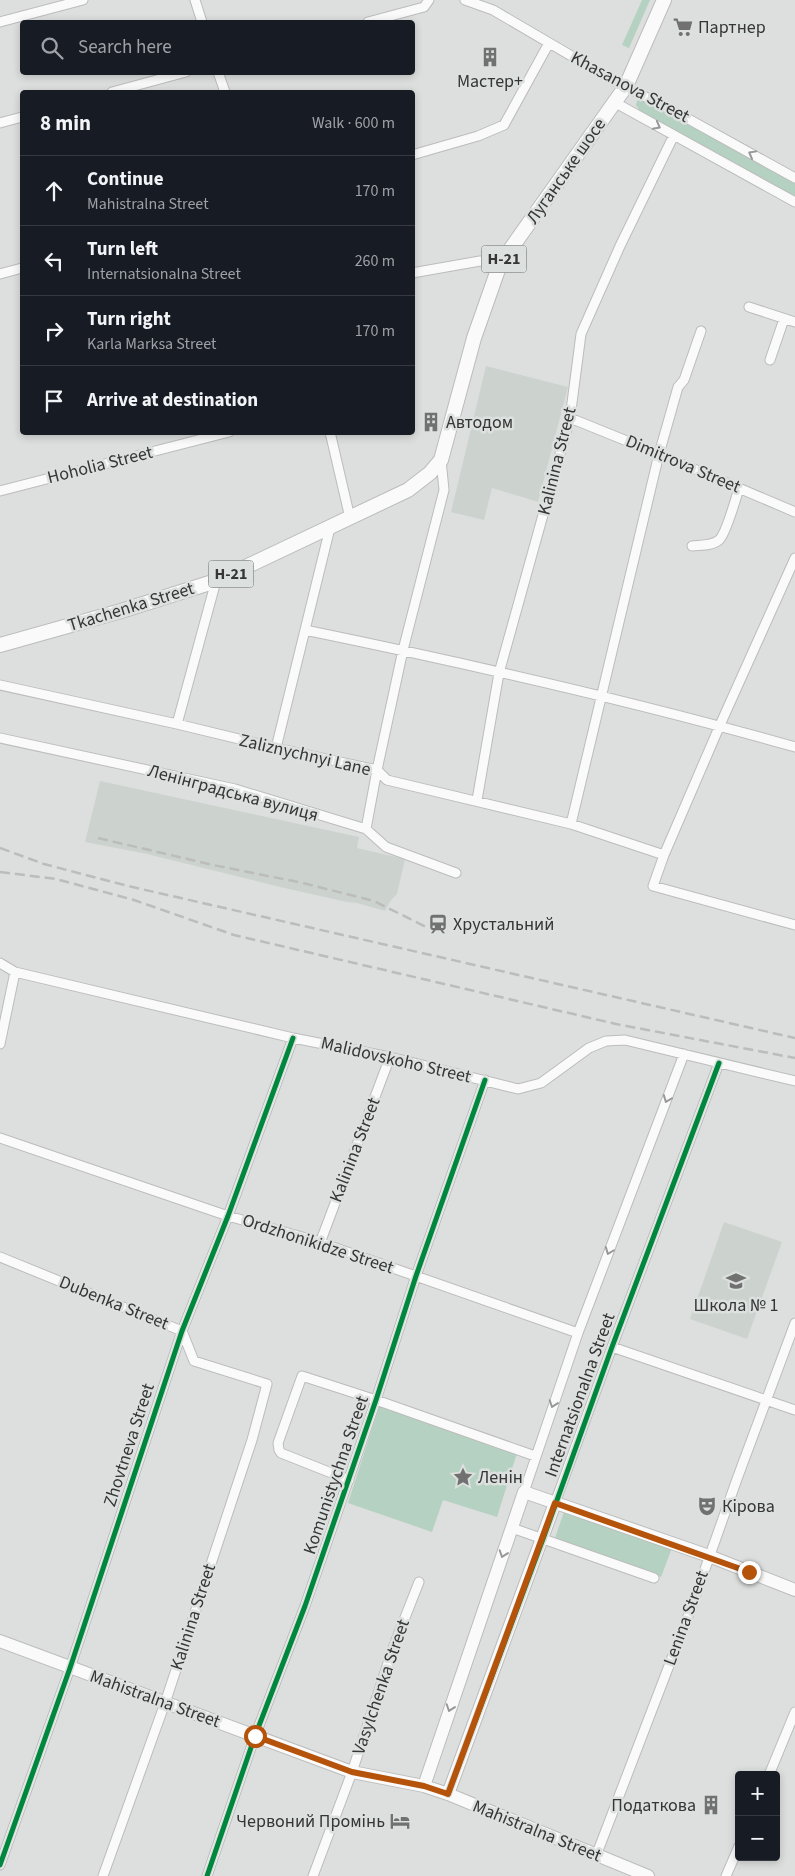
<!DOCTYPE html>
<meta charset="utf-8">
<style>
body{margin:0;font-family:"Source Sans 3",sans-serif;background:#20242c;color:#f1f3f6}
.controls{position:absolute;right:15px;bottom:15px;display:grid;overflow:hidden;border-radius:5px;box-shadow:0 2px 8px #0003}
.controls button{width:45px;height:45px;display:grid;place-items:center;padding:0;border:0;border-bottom:1px solid #363941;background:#171b24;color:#f1f3f6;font:25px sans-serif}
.stop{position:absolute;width:15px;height:15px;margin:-11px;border:4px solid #b45309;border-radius:50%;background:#fff}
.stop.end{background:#b45309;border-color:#fff;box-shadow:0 1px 5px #0008}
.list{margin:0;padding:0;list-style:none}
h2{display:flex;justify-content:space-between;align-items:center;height:65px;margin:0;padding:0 20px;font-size:21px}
h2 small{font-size:16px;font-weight:400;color:#9ea1a6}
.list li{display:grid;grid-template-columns:32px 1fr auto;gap:15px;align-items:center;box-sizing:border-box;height:70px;padding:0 20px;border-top:1px solid #363941}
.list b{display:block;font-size:19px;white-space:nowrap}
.list p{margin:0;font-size:16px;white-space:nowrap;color:#9ea1a6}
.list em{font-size:16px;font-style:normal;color:#9ea1a6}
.icon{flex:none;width:28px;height:28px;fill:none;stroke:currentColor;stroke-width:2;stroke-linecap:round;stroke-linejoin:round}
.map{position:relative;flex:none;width:795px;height:1876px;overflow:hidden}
.search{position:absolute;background:#171b24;box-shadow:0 2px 8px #0003;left:20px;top:20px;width:395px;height:55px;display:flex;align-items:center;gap:12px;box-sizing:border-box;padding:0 18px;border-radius:5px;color:#9ea1a6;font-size:19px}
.panel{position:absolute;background:#171b24;box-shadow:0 2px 8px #0003;left:20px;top:90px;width:395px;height:345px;border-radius:5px}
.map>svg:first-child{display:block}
</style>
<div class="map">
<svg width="795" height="1876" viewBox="0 0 795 1876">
<rect width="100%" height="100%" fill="#dddfde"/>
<!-- built -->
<path fill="#ccd3ce" d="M486,366l82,21 -30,115 -46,-14 -8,32 -33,-8z
M100,781l259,56 -2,11 48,11 -8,35 -6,6 -6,11 -28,-8 -10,-1 -67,-15 -133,-33 -62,-12z
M724,1222l58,20 -35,97 -57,-20z"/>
<!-- green -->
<path fill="#b5d1c1" d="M642,0h8l-21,48 -7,-3z
M641,99h4l150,83v15l-155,-86 -4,-6 1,-4z
M380,1404l137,49 -20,64 -54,-17 -11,32 -84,-29z
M565,1509l107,39 -11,29 -106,-39z"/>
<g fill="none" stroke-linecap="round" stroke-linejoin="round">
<defs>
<path id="street" d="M195,0l7,22
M465,0l28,10 123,72 67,34 112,62
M0,22l83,-22
M368,22l56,-15 5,-7
M218,72l7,20
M112,92l74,-20
M614,102l181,100
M0,123l22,-6
M412,155l66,-19 26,-11 45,-82
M412,273l68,-12 20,3
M0,274l22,-6
M749,307l46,15
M770,360l14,-41
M570,418l89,36 136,58
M330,432l20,86
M0,491l229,-59
M692,546c8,-1 20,0 27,-6 7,-6 17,-42 20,-52
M795,558l-75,167 -56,130 -11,31 142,39
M305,630c165,34 329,71 490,117
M0,685l177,39 99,24 101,22 10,10 184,44 93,31
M177,724l39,-143
M0,738l235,51 131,40 20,18 70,26
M276,748l54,-220
M477,800l22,-127 71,-255 11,-84 39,-88 54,-111
M571,824l88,-370 19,-67 6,-7 17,-49
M366,829l11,-59 26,-120 41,-160 -3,-30
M0,963l15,9 278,66 97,19 128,32 23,-6 48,-35 17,-7 19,-1 170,41
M0,1044l15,-72
M0,1138l228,78 85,24 265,93
M320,1243l70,-186
M0,1257l182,74 12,30 73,23 -15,56 -87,263 -62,173
M612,1347l183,63
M349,1480l-68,-27 -2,-3 -1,-7 24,-67 74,24 159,56
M524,1492l54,-159 106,-279
M555,1503l57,-156 107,-284
M512,1528l142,50
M769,1775l26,-63
M596,1856l97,-253 44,-124 58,-156
M0,1865l70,-197 112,-337 46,-115 65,-178
M207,1876l48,-140 50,-130 71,-206 40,-124 69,-196
M313,1876l39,-104 41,-124 26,-66
M726,1876l13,-30"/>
<path id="secondary" d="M0,1641l352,131 72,14 24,8 200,82
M424,1786l100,-294 185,64 86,34
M448,1794l107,-291"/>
<path id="primary" d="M0,645l121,-34 95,-30 192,-91 22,-17 11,-13 33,-122 26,-74 126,-178 38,-86"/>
</defs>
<!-- street casing -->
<use href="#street" stroke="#bbbcbb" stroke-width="11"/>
<!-- secondary casing -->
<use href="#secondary" stroke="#bbbcbb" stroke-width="14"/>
<!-- primary casing -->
<use href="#primary" stroke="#bbbcbb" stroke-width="16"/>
<!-- street -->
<use href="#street" stroke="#fafafa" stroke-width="9"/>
<!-- secondary -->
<use href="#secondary" stroke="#fafafa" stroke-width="12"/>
<!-- primary -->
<use href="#primary" stroke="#fafafa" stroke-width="14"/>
<!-- rail -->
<path stroke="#bbbcbb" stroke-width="2.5" stroke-dasharray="10 5" stroke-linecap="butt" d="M98,838l115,27 90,18 71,18 62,31
M0,848l44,16 84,22 667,152
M0,872l56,7 78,21 100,35 382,89 179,34"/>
<defs>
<path id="cycleway" d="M448,1794l95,-255 69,-192 107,-284
M0,1865l70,-197 112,-337 46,-115 65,-178
M207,1876l48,-140 50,-130 71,-206 40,-124 69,-196"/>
</defs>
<!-- cycleway casing -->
<use href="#cycleway" stroke="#dce0de" stroke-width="8"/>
<!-- cycleway -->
<use href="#cycleway" stroke="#00873e" stroke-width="5"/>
</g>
<!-- one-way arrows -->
<defs><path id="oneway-chevron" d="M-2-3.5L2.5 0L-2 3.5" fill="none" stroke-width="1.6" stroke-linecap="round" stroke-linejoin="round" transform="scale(1.25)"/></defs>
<g stroke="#989898">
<use href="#oneway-chevron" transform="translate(657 126) rotate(28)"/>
<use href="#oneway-chevron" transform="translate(752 154) rotate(-151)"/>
<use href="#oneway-chevron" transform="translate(667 1099) rotate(111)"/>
<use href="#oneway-chevron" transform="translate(609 1251) rotate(111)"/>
<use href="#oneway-chevron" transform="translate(553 1404) rotate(109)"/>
<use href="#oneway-chevron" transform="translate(503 1554) rotate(109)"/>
<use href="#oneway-chevron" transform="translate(450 1708) rotate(109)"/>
</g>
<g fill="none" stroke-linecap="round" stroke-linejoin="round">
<!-- route -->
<path stroke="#b45309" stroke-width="6" d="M255,1736l97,36 72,14 24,8 107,-291 194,69"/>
</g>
<!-- icons -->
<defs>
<symbol id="supermarket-bare" viewBox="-9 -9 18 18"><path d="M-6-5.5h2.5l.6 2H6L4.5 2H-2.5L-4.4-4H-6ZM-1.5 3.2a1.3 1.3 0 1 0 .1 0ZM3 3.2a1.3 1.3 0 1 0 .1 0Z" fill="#707170" stroke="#dce0de" stroke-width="2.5" paint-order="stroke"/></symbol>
<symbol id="building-bare" viewBox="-9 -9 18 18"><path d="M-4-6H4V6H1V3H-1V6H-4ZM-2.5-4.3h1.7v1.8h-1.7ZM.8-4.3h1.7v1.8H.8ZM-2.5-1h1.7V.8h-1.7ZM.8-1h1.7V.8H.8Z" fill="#707170" stroke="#dce0de" stroke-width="2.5" paint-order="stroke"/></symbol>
<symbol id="station-bare" viewBox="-9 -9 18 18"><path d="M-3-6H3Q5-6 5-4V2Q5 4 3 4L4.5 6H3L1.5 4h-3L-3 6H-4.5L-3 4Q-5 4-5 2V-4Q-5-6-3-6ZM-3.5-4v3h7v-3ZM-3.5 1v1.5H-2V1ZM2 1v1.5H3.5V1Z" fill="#707170" stroke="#dce0de" stroke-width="2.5" paint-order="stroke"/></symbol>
<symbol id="school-bare" viewBox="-9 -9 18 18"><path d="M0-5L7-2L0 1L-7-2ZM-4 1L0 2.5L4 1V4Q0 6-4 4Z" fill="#707170" stroke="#dce0de" stroke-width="2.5" paint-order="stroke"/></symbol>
<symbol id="sight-bare" viewBox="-9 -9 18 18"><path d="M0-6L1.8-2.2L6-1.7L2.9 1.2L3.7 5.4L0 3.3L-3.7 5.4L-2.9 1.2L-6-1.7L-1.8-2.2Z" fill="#707170" stroke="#dce0de" stroke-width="2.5" paint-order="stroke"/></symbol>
<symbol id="theatre-bare" viewBox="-9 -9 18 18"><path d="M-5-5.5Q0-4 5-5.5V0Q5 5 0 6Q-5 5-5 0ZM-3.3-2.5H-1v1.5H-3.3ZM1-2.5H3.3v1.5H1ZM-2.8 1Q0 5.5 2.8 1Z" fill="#707170" stroke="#dce0de" stroke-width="2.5" paint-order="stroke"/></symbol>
<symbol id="hotel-bare" viewBox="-9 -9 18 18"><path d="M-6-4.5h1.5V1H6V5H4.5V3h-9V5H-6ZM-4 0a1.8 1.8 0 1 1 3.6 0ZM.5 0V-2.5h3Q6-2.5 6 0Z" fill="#707170" stroke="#dce0de" stroke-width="2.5" paint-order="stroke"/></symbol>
</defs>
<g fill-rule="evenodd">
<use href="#supermarket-bare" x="669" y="13" width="28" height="28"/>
<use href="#building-bare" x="476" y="43" width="28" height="28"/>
<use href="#building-bare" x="417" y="408" width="28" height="28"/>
<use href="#station-bare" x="424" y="910" width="28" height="28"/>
<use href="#school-bare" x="722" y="1267" width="28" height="28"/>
<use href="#sight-bare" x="449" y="1463" width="28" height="28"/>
<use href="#theatre-bare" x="693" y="1492" width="28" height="28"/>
<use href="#building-bare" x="697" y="1791" width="28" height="28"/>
<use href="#hotel-bare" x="386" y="1807" width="28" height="28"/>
</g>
<g text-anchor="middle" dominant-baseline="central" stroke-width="5" stroke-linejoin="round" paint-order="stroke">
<!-- shield labels -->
<g fill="#dce0de" stroke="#676968" stroke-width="1">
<rect x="481.5" y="245.5" width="45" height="27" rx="4"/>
<rect x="208.5" y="560.5" width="45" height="27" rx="4"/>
</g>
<g font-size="16" font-weight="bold" fill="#353635">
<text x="504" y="259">Н-21</text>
<text x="231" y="574">Н-21</text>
</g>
<!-- poi labels -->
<g font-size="18" fill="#353635" stroke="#dce0de" text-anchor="start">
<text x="698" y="27">Партнер</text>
<text x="490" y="81" text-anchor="middle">Мастер+</text>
<text x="446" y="422">Автодом</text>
<text x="453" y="924">Хрустальний</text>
<text x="736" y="1305" text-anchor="middle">Школа № 1</text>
<text x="478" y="1477">Ленін</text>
<text x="722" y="1506">Кірова</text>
<text x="696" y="1805" text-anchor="end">Податкова</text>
<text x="385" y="1821" text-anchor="end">Червоний Промінь</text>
</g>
<!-- street labels -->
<g font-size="18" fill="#353635" stroke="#dce0de">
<text transform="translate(630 87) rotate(28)">Khasanova Street</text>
<text transform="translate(566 171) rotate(-55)">Луганське шосе</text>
<text transform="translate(557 461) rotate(-76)">Kalinina Street</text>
<text transform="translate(683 464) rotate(23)">Dimitrova Street</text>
<text transform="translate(100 465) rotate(-14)">Hoholia Street</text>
<text transform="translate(131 607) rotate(-17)">Tkachenka Street</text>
<text transform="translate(305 755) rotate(13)">Zaliznychnyi Lane</text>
<text transform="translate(233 793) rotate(15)">Ленінградська вулиця</text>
<text transform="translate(396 1060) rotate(13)">Malidovskoho Street</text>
<text transform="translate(355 1150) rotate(-69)">Kalinina Street</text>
<text transform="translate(318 1244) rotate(18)">Ordzhonikidze Street</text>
<text transform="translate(114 1303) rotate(22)">Dubenka Street</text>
<text transform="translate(580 1395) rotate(-70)">Internatsionalna Street</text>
<text transform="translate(129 1445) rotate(-72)">Zhovtneva Street</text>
<text transform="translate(336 1475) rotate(-71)">Komunistychna Street</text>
<text transform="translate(193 1617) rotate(-72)">Kalinina Street</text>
<text transform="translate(686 1618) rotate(-70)">Lenina Street</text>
<text transform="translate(381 1687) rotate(-71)">Vasylchenka Street</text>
<text transform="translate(155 1699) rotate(20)">Mahistralna Street</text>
<text transform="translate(537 1831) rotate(22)">Mahistralna Street</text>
</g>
</g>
</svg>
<div class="controls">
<button>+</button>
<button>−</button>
</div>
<div class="stop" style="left:255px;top:1736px"></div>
<div class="stop end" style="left:749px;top:1572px"></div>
<div class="search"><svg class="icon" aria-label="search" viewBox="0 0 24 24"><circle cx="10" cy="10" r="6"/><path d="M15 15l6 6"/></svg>Search here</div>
<section class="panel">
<h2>8 min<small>Walk · 600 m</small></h2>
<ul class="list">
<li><svg class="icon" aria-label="ahead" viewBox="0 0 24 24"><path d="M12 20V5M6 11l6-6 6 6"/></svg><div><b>Continue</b><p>Mahistralna Street</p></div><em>170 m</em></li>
<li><svg class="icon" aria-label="left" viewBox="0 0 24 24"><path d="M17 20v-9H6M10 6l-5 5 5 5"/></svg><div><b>Turn left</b><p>Internatsionalna Street</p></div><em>260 m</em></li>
<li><svg class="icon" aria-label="right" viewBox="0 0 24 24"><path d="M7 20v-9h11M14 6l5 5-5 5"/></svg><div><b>Turn right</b><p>Karla Marksa Street</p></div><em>170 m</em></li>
<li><svg class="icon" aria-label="arrive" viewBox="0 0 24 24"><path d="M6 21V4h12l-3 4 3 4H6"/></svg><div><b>Arrive at destination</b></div></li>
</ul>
</section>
</div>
